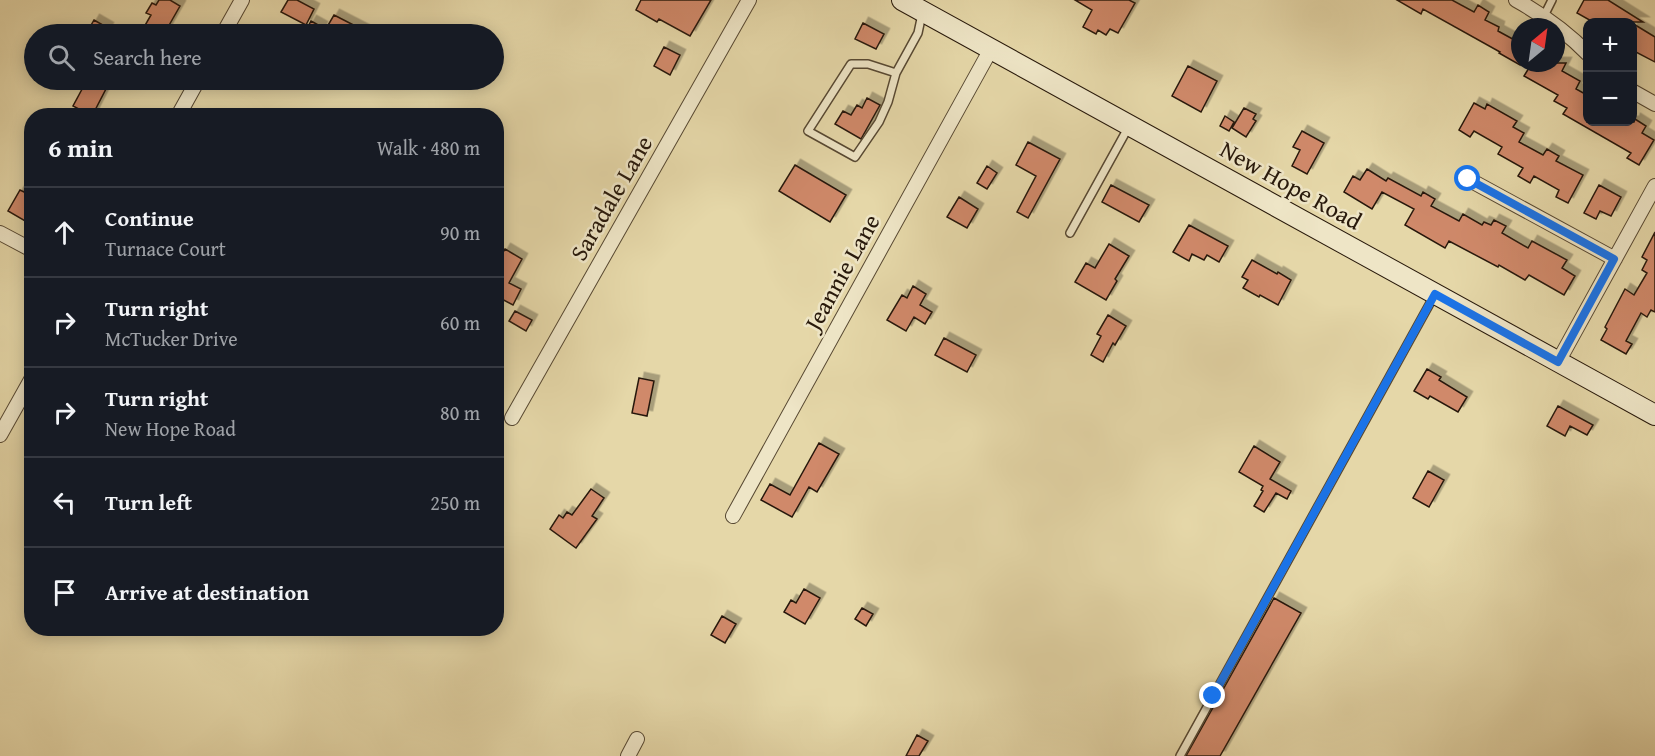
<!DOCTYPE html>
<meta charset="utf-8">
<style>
body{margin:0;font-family:"Gentium Book Plus",serif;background:#20242c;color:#f1f3f6}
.controls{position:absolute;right:18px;top:18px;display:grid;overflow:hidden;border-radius:12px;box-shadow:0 3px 15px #0003}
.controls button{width:54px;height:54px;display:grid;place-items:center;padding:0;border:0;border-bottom:2px solid #363941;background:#171b24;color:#f1f3f6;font:30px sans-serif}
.compass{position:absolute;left:1511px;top:18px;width:54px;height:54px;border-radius:50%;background:#171b24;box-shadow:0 3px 15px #0003;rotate:29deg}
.stop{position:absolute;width:18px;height:18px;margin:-14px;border:4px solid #1a73e8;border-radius:50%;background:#fff}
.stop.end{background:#1a73e8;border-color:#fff;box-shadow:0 2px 6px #0008}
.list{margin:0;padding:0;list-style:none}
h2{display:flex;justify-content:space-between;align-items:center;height:78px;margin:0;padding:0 24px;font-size:26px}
h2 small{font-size:20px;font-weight:400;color:#9ea1a6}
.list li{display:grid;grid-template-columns:39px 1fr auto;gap:18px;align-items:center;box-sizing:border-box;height:90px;padding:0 24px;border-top:2px solid #363941}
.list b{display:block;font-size:22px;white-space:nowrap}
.list p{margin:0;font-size:20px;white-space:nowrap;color:#9ea1a6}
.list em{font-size:20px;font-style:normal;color:#9ea1a6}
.icon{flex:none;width:33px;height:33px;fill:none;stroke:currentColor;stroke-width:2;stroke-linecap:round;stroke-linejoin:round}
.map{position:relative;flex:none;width:1655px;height:756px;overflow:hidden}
.search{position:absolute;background:#171b24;box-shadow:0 3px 15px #0003;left:24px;top:24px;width:480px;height:66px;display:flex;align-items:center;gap:15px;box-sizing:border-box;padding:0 21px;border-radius:33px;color:#9ea1a6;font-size:22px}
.panel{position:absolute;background:#171b24;box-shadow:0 3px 15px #0003;left:24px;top:108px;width:480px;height:528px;border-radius:24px}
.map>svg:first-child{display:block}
</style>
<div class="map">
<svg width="1655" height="756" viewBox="0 0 1655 756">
<defs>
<filter id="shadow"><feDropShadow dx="5.5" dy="-5.5" stdDeviation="0" flood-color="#0004"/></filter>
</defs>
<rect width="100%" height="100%" fill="#e5d7a8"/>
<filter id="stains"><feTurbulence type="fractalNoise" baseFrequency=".00333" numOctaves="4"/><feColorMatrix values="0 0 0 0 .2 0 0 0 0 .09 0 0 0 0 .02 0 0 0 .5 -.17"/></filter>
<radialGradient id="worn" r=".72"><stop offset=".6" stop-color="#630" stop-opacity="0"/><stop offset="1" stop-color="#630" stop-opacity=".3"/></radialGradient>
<!-- building -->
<path fill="#d0896b" stroke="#28190b" stroke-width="1.5" filter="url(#shadow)" d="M159,0h11l10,6 -16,28h-24l11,-19 -5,-2 6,-10 4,2z
M288,0h9l17,9 -8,16 -25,-13z
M641,0h70l-21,36 -31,-17 -2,3 -21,-12z
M1075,0h54l6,3 -17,30 -8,-4 -4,6 -8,-5 -2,4 -13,-7 9,-17z
M1397,0h55l22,12 4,-7 11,7 -4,8 14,7 -1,4 22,12v22l-21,-12 1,-1 -77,-43 -2,5z
M1584,0h24l35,22h-50l-16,-9z
M334,15l37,19h-30l-14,-7z
M94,20l14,8 -4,6h-18z
M311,21l11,6 -4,7h-14z
M863,23l21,11 -8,15 -21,-10z
M1632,23l23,14v25l-23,-12z
M664,47l16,8 -10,20 -16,-9z
M1532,63h34l-4,8 18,10 -4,8 11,6v27h47l1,-3 11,7 -4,7 12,7 -15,25 -12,-7 4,-5 -68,-39 4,-6 -13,-7 4,-6 -34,-19z
M1188,66l29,15 -16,31 -29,-16z
M87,80h15l7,3 -17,33 -19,-10z
M867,98l13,7 -19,34 -26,-15 8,-13 8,4 6,-10 5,3z
M1474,103l11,6 2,-5 30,17 -4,6 11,6 -5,9 24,13 4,-6 12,7 -3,5 27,14 -15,28 -12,-6 3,-7 -25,-14 -4,7 -12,-7 5,-8 -25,-14 4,-7 -28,-16 -4,6 -11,-7z
M1244,108l12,6 -3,5 3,2 -10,16 -14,-9z
M1225,116l9,6 -5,9 -9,-5z
M1302,131l22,12 -17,31 -15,-8 8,-16 -7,-3z
M1028,142l32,17 -32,59 -11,-6 19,-36 -20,-11z
M795,165l51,30 -16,27 -51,-31z
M987,166l10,7 -10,16 -10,-6z
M1367,169l19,12 2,-3 33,18 2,-4 12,7 -4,7 28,15 4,-7 19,11 2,-3 7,3 3,-5 12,6 -4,7 26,15 4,-7 35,19 -5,8 13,8 -11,19 -35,-20 -4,5 -26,-15 -1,2 -49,-26 -4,7 -40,-23 9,-16 -32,-17 -10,17 -28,-17 9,-16 7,4z
M32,179v46l-24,-14 12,-21 4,2z
M1111,185l38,20 -10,17 -37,-20z
M1599,185l22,12 -10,19 -11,-5 -4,8 -12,-6z
M959,197l19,12 -11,19 -20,-11z
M1189,225l39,21 -9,16 -12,-7 -3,5 -12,-6 -3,7 -16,-9z
M1655,232v80l-4,-2 -4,7 -6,-4 -15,28 6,3 -6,10 -25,-14 6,-11 -2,-2 20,-38 9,6 13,-22 -5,-3 5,-10 -5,-3z
M1109,244l20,12 -14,23 2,2 -11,19 -31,-18 11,-19 9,5z
M505,249l17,10 -13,24 12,6 -8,16 -17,-9v-31z
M1252,260l25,14 1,-2 13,8 -13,25 -18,-10 -1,2 -16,-9 5,-8 -6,-3z
M913,286l13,8 -6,11 12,7 -7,12 -11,-7 -8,14 -19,-11 15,-25 5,3z
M515,311l17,9 -6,11 -17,-10z
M1108,315l18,11 -11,19 -2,-2 -10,19 -12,-7 10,-19 -4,-2z
M944,338l32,17 -9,17 -32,-17z
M1427,369l14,8 -2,3 28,17 -9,15 -28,-16 -2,3 -14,-8z
M639,378l15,3 -7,35 -15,-3z
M1558,406l35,19 -6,10 -17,-9 -5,10 -18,-10z
M819,443l20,11 -22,38 -8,-5 -17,30 -31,-17 9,-16 20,11z
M1254,446l26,16 -10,17 21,12 -4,8 -11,-6 -12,19 -10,-6 9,-15 -2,-1 2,-4 -24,-14z
M1428,471l16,9 -15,27 -16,-9z
M591,489l13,9 -12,18 5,3 -21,29 -26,-19 9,-14 4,3 4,-6 5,3z
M804,589l16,9 -15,26 -21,-12 7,-12 5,3z
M1274,598l27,15 -81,143h-34z
M862,608l11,6 -7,12 -11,-7z
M722,616l14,8 -11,19 -14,-8z
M917,735l11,6 -9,15h-13z"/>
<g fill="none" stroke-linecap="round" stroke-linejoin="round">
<defs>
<path id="lane" d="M1544,16l8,-16
M896,73l-28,-9h-17l-43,67 47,26 24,-35 9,-20 8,-29 22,-40 4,-19
M1070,233l58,-105
M1180,756l254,-460"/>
<path id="street" d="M1516,0c27,15 50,31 72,54
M223,34l19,-34
M1632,91l23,13
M178,116l20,-36
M1468,179l147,80
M0,233l32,17
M1558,362l97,-176
M512,418l237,-418
M0,435l32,-57
M733,516l258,-467
M628,756l9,-17"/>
<path id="secondary" d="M902,0l753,415"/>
</defs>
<!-- lane casing -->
<use href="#lane" stroke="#574832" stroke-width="10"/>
<!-- street casing -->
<use href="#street" stroke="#574832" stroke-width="16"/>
<!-- secondary casing -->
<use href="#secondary" stroke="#28190b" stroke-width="22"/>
<!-- lane -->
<use href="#lane" stroke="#eee5c6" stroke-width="7"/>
<!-- street -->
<use href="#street" stroke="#eee5c6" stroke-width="14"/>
<!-- secondary -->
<use href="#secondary" stroke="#eee5c6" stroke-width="20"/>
</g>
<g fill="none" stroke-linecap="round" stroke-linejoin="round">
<!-- route -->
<path stroke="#1a73e8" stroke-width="8" d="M1213,696l222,-402 123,68 56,-103 -146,-80"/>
</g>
<g text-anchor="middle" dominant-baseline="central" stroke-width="5" stroke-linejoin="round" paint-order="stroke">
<!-- street labels -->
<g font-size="24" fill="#28190b" stroke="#eee5c6">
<text transform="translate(1291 185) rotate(29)">New Hope Road</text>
<text transform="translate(611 198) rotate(-60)">Saradale Lane</text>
<text transform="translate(842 272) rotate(-61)">Jeannie Lane</text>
</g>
</g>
<rect width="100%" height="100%" filter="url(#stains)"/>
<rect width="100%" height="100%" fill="url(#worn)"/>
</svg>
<div class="controls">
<button>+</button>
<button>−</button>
</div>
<svg class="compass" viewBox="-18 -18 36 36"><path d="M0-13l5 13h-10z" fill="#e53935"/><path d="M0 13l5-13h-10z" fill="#9ea1a6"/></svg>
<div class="stop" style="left:1468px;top:179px"></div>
<div class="stop end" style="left:1213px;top:696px"></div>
<div class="search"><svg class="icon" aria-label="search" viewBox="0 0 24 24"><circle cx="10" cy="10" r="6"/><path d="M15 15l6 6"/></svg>Search here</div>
<section class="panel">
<h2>6 min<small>Walk · 480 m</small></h2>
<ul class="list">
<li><svg class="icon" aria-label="ahead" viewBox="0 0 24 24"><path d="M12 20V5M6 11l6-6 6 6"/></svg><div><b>Continue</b><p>Turnace Court</p></div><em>90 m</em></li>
<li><svg class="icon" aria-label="right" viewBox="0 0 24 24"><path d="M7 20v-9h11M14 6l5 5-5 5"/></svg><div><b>Turn right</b><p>McTucker Drive</p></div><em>60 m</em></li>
<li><svg class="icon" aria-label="right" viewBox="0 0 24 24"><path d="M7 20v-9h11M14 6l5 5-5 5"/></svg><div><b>Turn right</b><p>New Hope Road</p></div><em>80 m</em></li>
<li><svg class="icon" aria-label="left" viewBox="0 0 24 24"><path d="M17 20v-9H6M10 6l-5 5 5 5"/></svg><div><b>Turn left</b></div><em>250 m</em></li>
<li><svg class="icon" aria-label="arrive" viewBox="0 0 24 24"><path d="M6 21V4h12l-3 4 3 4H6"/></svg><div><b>Arrive at destination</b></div></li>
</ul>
</section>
</div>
